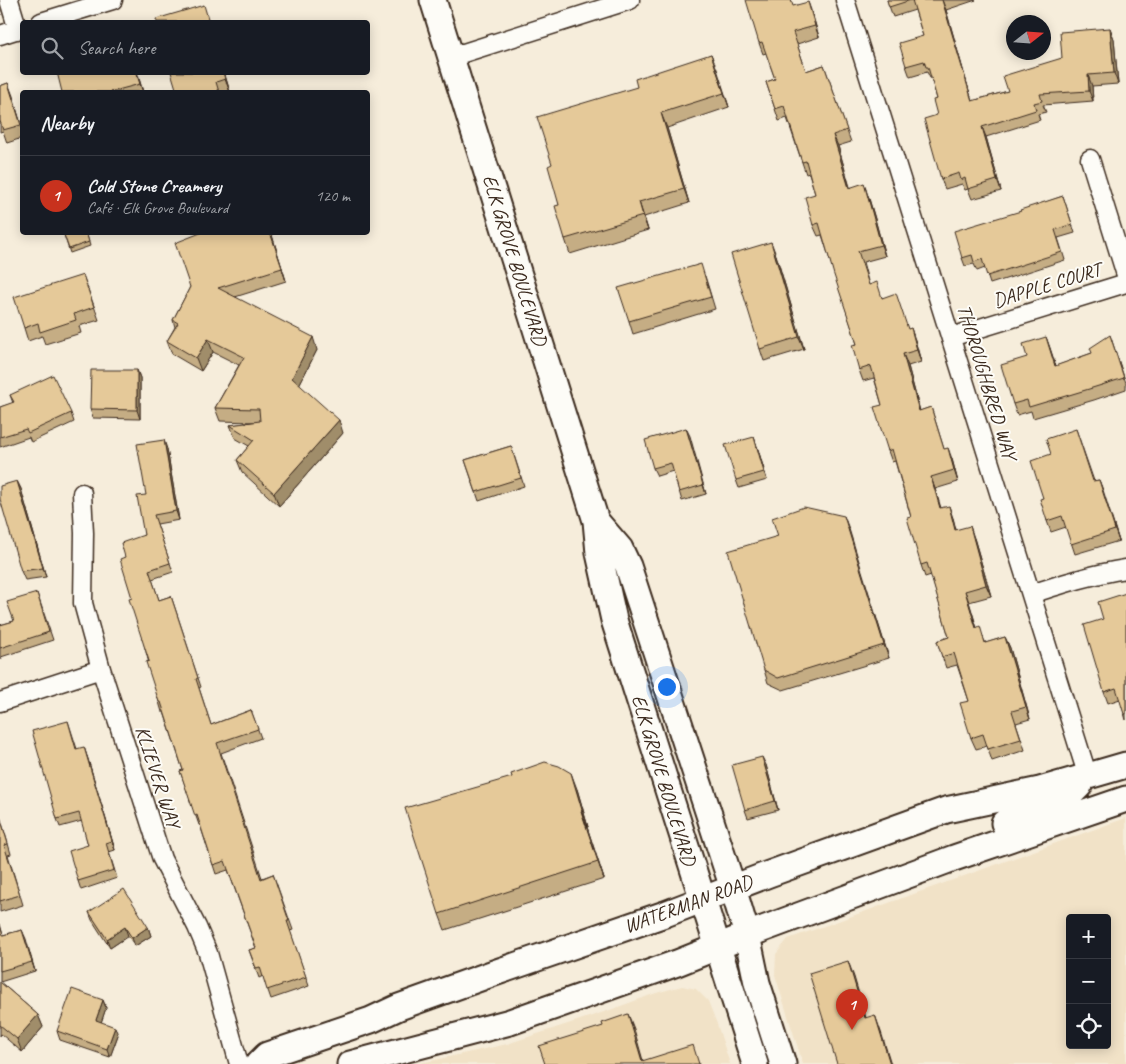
<!DOCTYPE html>
<meta charset="utf-8">
<style>
body{margin:0;font-family:Caveat,sans-serif;background:#242831;color:#f1f3f6}
.controls{position:absolute;right:15px;bottom:15px;display:grid;overflow:hidden;border-radius:5px;box-shadow:0 2px 12px #0003}
.controls button{width:45px;height:45px;display:grid;place-items:center;padding:0;border:0;border-bottom:1px solid #363941;background:#171b24;color:#f1f3f6;font:25px sans-serif}
.compass{position:absolute;left:1006px;top:15px;width:45px;height:45px;border-radius:50%;background:#171b24;box-shadow:0 2px 12px #0003;rotate:73deg}
.you{position:absolute;left:666px;top:686px;width:18px;height:18px;margin:-12px;border:4px solid #fff;border-radius:50%;background:#1a73e8;box-shadow:0 0 0 8px #1a73e833}
.badge{display:grid;place-items:center;width:32px;height:32px;border-radius:50%;background:#c8321e;color:#fff;font-size:16px;font-weight:700}
.pin{position:absolute;translate:-50% -41px;filter:drop-shadow(0 1px 2px #0008)}
.pin::after{content:'';position:absolute;top:26px;width:18px;height:15px;background:inherit;clip-path:polygon(0 0,100% 0,50% 100%)}
.list{margin:0;padding:0;list-style:none}
h2{display:flex;justify-content:space-between;align-items:center;height:65px;margin:0;padding:0 20px;font-size:21px}
h2 small{font-size:16px;font-weight:400;color:#9ea1a6}
.list li{display:grid;grid-template-columns:32px 1fr auto;gap:15px;align-items:center;box-sizing:border-box;height:80px;padding:0 20px;border-top:1px solid #363941}
.list b{display:block;font-size:19px;white-space:nowrap}
.list p{margin:0;font-size:16px;white-space:nowrap;color:#9ea1a6}
.list em{font-size:16px;font-style:normal;color:#9ea1a6}
.icon{flex:none;width:28px;height:28px;fill:none;stroke:currentColor;stroke-width:2;stroke-linecap:round;stroke-linejoin:round}
.map{position:relative;flex:none;width:1126px;height:1064px;overflow:hidden}
.search{position:absolute;background:#171b24;box-shadow:0 2px 12px #0003;left:20px;top:20px;width:350px;height:55px;display:flex;align-items:center;gap:12px;box-sizing:border-box;padding:0 18px;border-radius:5px;color:#9ea1a6;font-size:19px}
.panel{position:absolute;background:#171b24;box-shadow:0 2px 12px #0003;left:20px;top:90px;width:350px;height:145px;border-radius:5px}
.map>svg:first-child{display:block}
</style>
<div class="map">
<svg width="1126" height="1064" viewBox="0 0 1126 1064">
<rect width="100%" height="100%" fill="#f6eddb"/>
<filter id="ink" filterUnits="userSpaceOnUse"><feTurbulence type="fractalNoise" baseFrequency=".02" numOctaves="2"/><feDisplacementMap in="SourceGraphic" scale="10" xChannelSelector="R" yChannelSelector="G"/><feConvolveMatrix kernelMatrix="1 2 1 2 8 2 1 2 1" color-interpolation-filters="sRGB"/></filter>
<g filter="url(#ink)">
<!-- built -->
<path fill="#f1e2c7" fill-rule="evenodd" d="M1126,818v246h-323l-28,-89 1,-21 12,-15zM1070,918h37v127h-37z
M682,986l14,3 12,12 9,23 13,40h-313l90,-20 103,-34 46,-17z"/>
<g fill="none" stroke-linecap="round" stroke-linejoin="round">
<defs>
<path id="street" d="M9,0l9,30
M845,0l243,777
M41,22l72,-22
M0,35l22,-7
M451,57l179,-57
M1090,159l36,116
M951,337l175,-54
M82,493l2,40 -1,70 18,66 61,190 35,68 11,26 31,111
M1031,594c31,-10 62,-20 95,-25
M0,702l101,-33"/>
<path id="secondary" d="M433,0l163,521 3,32 15,67 141,444
M596,521l24,28 8,17 105,322 14,47 10,48 26,81
M1004,823l61,-23 14,-14
M258,1064l9,-9 104,-35 28,-13 95,-34 171,-59 104,-40 177,-64 94,-20 86,-25
M350,1064l160,-42 167,-59 70,-28 207,-77 172,-59"/>
</defs>
<!-- street casing -->
<use href="#street" stroke="#3b2a1e" stroke-width="21"/>
<!-- secondary casing -->
<use href="#secondary" stroke="#3b2a1e" stroke-width="29"/>
<!-- street -->
<use href="#street" stroke="#fdfcf7" stroke-width="18"/>
<!-- secondary -->
<use href="#secondary" stroke="#fdfcf7" stroke-width="25"/>
</g>
<!-- wall -->
<path fill="#c5ad84" stroke="#3b2a1e" d="M887,0h89l-30,10 26,91 36,-10 102,-63 4,11 4,45 -26,2 1,15 -50,4 3,7 -8,2 2,6 -54,17 15,54 -29,8 -4,-10 -3,1 -3,-6 -17,5 -4,-10 -4,-80 -6,-21h-1l-3,-6 -17,5 -4,-11 17,-30 -8,-26 -22,7z
M794,6l18,7 7,24 -22,7 9,27 18,-6 27,77 -13,4 12,41 18,8 7,24 10,37 -22,6 6,23 14,13 25,31 7,11 6,22 -13,4 12,45 11,-4 13,42 8,10 6,23 -23,7 6,19 12,10 3,12 18,8 17,58 -22,6 8,26 9,15 19,-6 5,11 20,71 -14,4 9,27 -33,11 -5,-15 -11,3 -5,-11 -2,-37 -12,-36 -11,3 -9,-27 12,-4 -18,-62 -6,2 -4,-12 -10,-48 -16,-56 -3,1 -4,-11 -6,-46 -8,-27 -11,3 -4,-11 -2,-26 -35,-109 -4,1 -5,-11 2,-31 -6,-21 -3,1 -19,-56 -8,3 -13,-39 9,-3 -9,-26 -3,1 -4,-11z
M711,54l18,53 -62,21 22,75 -45,14 4,13 -78,24 -5,-15 -13,-75 85,-77z
M137,72l6,20h-81z
M224,72l6,20h-53z
M8,83l14,44v11l-15,5 -4,-12 -3,1v-46z
M1063,196l12,37 -17,5 7,22 -75,24 -5,-16 -8,3 -3,-7 -9,2 -3,-8 59,-47z
M63,232h23l4,14 -20,7z
M203,232h68l15,49 -51,16 82,53 -18,35 44,48 -64,73 -37,-34 -5,-12 12,-14 -14,-8 -5,-13 24,-3 -34,-1 -5,-13 24,-43 -26,-13 -12,19 -29,-17 -5,-13 8,-14 -2,-7 17,-33z
M776,255l28,94 -40,12 -4,-12z
M83,275l16,45 -20,6 2,7 -36,11 -3,-8 -14,5 -4,-13z
M705,276l10,33 -82,25 -4,-13z
M1110,335l16,48v6l-32,11 -61,18 -2,-7 -14,4 -4,-11 14,-47 19,-20 10,29 36,-13z
M137,370l3,8v41l-47,-1 -3,-9z
M10,395l61,18 3,9 -43,20 -2,-5 -29,10v-40l13,-4z
M686,428l20,66 -24,7 -9,-30 -16,5 -4,-8z
M1076,429l18,52 5,-1 20,61 -44,13 -9,-27 -15,5 -4,-11 -4,-23 8,-44z
M511,446l13,40 -45,15 -14,-41z
M757,446l10,34 -28,8 -3,-8z
M167,449l12,71 -22,4 16,48 -21,7 7,21 12,-4 30,91 -2,1 12,37 40,-15 10,28 -40,15 41,125 11,-4 20,56 -3,1 19,55 -38,13 -8,-23 -4,2 -10,-28 7,-2 -28,-78 -12,4 -16,-49h-1l-19,-54 3,-1 -19,-58h-2l-3,-10 -27,-104 -7,-41 19,-22 2,-40z
M17,481l4,8 25,88 -21,3 -4,-9z
M844,516l45,142 -106,32 -15,-7 -4,-13z
M37,593l16,47 -52,17 1,2 -2,1v-35l14,-4z
M1126,593v127l-6,-21 -12,4 -4,-11 -1,-73z
M68,721l9,28 10,7 28,94 -6,2 8,26 -36,12 -3,-9 10,-36 -6,-24 -22,6 -3,-8z
M766,765l12,45 -30,8 -3,-8z
M577,789l11,38h-1l17,52 -159,51 -6,-16z
M0,816l11,38 -3,1 15,50 -23,7z
M89,912l59,15 3,9 -16,10 -7,-10 -18,12 -18,-28z
M0,924l3,11 19,-5 13,41 -35,11z
M0,982l38,33 5,12 -21,25 -21,-18 -1,2z
M103,1000l3,8 -5,14 17,13 -8,22 -50,-17 -3,-9z"/>
<!-- shaded-wall -->
<path fill="#a08d6b" stroke="#3b2a1e" d="M942,0l4,10 29,102 -3,-11z
M808,2l4,11 7,24 -4,-11z
M1110,28l4,11 4,45 -4,-11z
M711,54l6,15 12,38 -5,-14z
M136,72h1l6,20 -3,-8z
M223,72h1l6,20 -5,-13z
M1088,75l4,11 1,15 -4,-10z
M8,83l5,13 9,33 -1,-4z
M661,113l6,15 22,75 -5,-14z
M982,127l4,10 15,54 -4,-11z
M833,135l5,11 15,53 -4,-11z
M864,183l11,36 10,37 -4,-11z
M639,202l5,15 4,13 -5,-14z
M270,232h1l15,49 -4,-13z
M771,242l5,13 28,94 -5,-12z
M911,328l4,12 6,22 -4,-12z
M313,337l4,13 -21,41 -4,-13z
M1046,337l4,11 9,29 -4,-11z
M208,339l5,13 -12,19 -5,-13z
M903,354l5,12 15,57 -4,-12z
M137,370l3,8v41l-3,-9z
M339,420l4,13 -64,73 -5,-13z
M686,428l4,8 16,58 -3,-9z
M754,437l3,9 10,34 -3,-8z
M164,440l3,9 12,71 -3,-9z
M948,448l4,11 6,23 -4,-12z
M931,477l4,12 9,31 -4,-12z
M1099,480l4,10 16,51 -4,-11z
M17,481l4,8 25,88 -3,-9z
M949,506l4,12 6,24 -4,-12z
M844,516l5,13 40,129 -5,-13z
M970,526l4,12 17,58 -5,-11z
M965,591l4,11 11,37 -4,-11z
M1005,637l5,11 20,71 -4,-12z
M84,747l3,9 28,94 -3,-9z
M762,757l4,8 12,45 -3,-9z
M571,773l6,16 11,38 -6,-17z
M581,811l6,16 17,52 -6,-17z
M125,927l3,9 -18,12 -3,-9z
M148,927l3,9 -16,10 -3,-8z
M22,930l4,9 9,32 -3,-9z
M848,961l6,16 17,58 -6,-17z
M103,1000l3,8 -7,21 -3,-9z
M628,1014l6,15 10,35h-1z
M38,1015l5,12 -21,25 -5,-13z
M875,1015l6,17 10,32h-1z
M115,1027l3,8 -8,22 -3,-8z"/>
<!-- building -->
<path fill="#e5c999" stroke="#3b2a1e" d="M746,0h45l2,6 15,-4 7,24 -22,6 13,39 18,-6 23,65 -14,5 16,53 15,-5 17,62 -23,6 11,34 8,-3 5,16 14,-5 12,36 3,-1 6,22 -14,4 16,57 12,-4 13,42 4,-1 6,22 -23,7 9,31 9,-2 6,24 15,-4 16,59 -21,6 11,37 4,-2 5,17 20,-6 21,70 -14,4 9,28 -33,10 -5,-15 -12,4 -11,-35 9,-2 -15,-48 -12,4 -5,-16 12,-4 -22,-74 -6,2 -14,-47 4,-1 -19,-68 -4,2 -14,-44 8,-2 -11,-39 -12,4 -7,-25 5,-1 -23,-69 -15,-52 -6,2 -8,-28 10,-3 -9,-33 -4,1 -18,-56 -9,3 -9,-27 9,-3 -13,-37 -3,1z
M887,0h24l-22,7z
M912,0h30l30,101 36,-10 -5,-15 59,-18 -2,-26 50,-4 4,45 -26,2 1,16 -49,3 2,7 -8,2 2,7 -54,17 15,53 -29,9 -3,-11 -4,2 -2,-7 -18,6 -17,-60 13,-4 -4,-15 4,-1 -9,-32h-2l-2,-6 -18,5 -7,-23 24,-7z
M204,5l5,17h-52l-1,-3z
M711,54l13,39 -63,20 23,76 -45,13 4,14 -78,23 -10,-33 4,-1 -11,-39 4,-2 -15,-47 100,-30 -2,-8z
M57,72h79l4,12 -30,8h-48z
M171,72h52l2,7 -9,3 3,10h-37l-1,-1 -4,1z
M8,83l13,42 -18,5 -3,-9v-35z
M1063,196l9,28 -17,6 7,22 -75,24 -5,-17 -8,3 -2,-7 -10,3 -8,-27 67,-20 -1,-1z
M63,232h23l3,10 -20,7z
M203,232h67l12,36 -64,20 95,49 -21,41 47,42 -65,73 -37,-33 17,-20 -24,-15 30,-4 -1,-12 -44,-1 29,-51 -36,-18 -12,19 -29,-17 11,-18 -5,-3 17,-33 -15,-44z
M771,242l28,95 -39,12 -29,-95z
M701,264l10,33 -82,24 -11,-33z
M83,275l11,32 -20,7 2,6 -36,12 -2,-9 -14,5 -10,-31z
M1110,335l14,43 -35,11 -60,18 -2,-7 -14,4 -12,-39 26,-8 -4,-13 23,-7 9,29 37,-13 -2,-5z
M91,370h46v40l-47,-1z
M53,375l18,38 -43,20 -2,-4 -26,8v-30l14,-5 -4,-7z
M686,428l17,57 -24,7 -8,-29 -18,5 -8,-28z
M1076,429l17,52 6,-1 16,50 -44,14 -9,-28 -15,5 -7,-22 3,-1 -12,-37 20,-7 -5,-15z
M754,437l10,35 -28,8 -11,-35z
M164,440l12,71 -22,4 16,48 -21,7 10,30 12,-4 27,82 -2,1 15,46 40,-15 7,19 -41,14 44,136 12,-5 16,47h-2l19,56 -39,13 -7,-23 -4,1 -7,-18 7,-2 -31,-87 -12,4 -16,-50 -2,1 -15,-45 3,-1 -22,-68h-2l-13,-40 3,-1 -20,-62 3,-1 -12,-39 5,-2 -4,-14 23,-8 -7,-39 9,-1 -9,-51z
M511,446l10,32 -45,14 -11,-32z
M17,481l26,87 -22,3 -21,-72v-13z
M804,507l40,9 40,129 -106,33 -14,-8 -36,-119 50,-15 -6,-18z
M37,593l12,39 -49,16v-23l14,-4 -7,-19z
M1126,593v121h-2l-8,-26 -12,4 -20,-67 19,-6 -5,-17z
M68,721l8,28 8,-2 28,94 -6,2 8,27 -36,11 -9,-30 19,-6 -9,-32 -22,6 -25,-88z
M762,757l13,44 -30,9 -13,-45z
M545,762l14,4 12,7 11,37 -1,1 17,51 -159,52 -34,-106 107,-31 -1,-3z
M0,817l8,27 -4,1 16,50 -20,6z
M124,889l24,38 -16,11 -7,-11 -18,12 -18,-27z
M0,926l3,9 19,-5 10,32 -32,9z
M848,961l17,57 10,-3 15,49h-53l-28,-91z
M0,982l38,33 -21,24 -17,-14z
M72,989l31,11 -7,20 19,7 -8,22 -50,-18z
M628,1014l14,47 51,-16 6,19h-154l-6,-18 64,-20 -1,-3z"/>
</g>
<g text-anchor="middle" dominant-baseline="central" stroke-width="4" stroke-linejoin="round" paint-order="stroke">
<!-- street labels -->
<g font-size="20" fill="#3b2a1e" stroke="#fdfcf7">
<text transform="translate(515 260) rotate(73)">ELK GROVE BOULEVARD</text>
<text transform="translate(1047 285) rotate(-17)">DAPPLE COURT</text>
<text transform="translate(987 382) rotate(73)">THOROUGHBRED WAY</text>
<text transform="translate(158 777) rotate(72)">KLIEVER WAY</text>
<text transform="translate(664 780) rotate(73)">ELK GROVE BOULEVARD</text>
<text transform="translate(688 904) rotate(-20)">WATERMAN ROAD</text>
</g>
</g>
</svg>
<div class="controls">
<button>+</button>
<button>−</button>
<button><svg class="icon" aria-label="locate" viewBox="0 0 24 24"><circle cx="12" cy="12" r="6"/><path d="M12 2v4M12 18v4M2 12h4M18 12h4"/></svg></button>
</div>
<svg class="compass" viewBox="-18 -18 36 36"><path d="M0-13l5 13h-10z" fill="#e53935"/><path d="M0 13l5-13h-10z" fill="#9ea1a6"/></svg>
<div class="you"></div>
<div class="pin badge" style="left:852px;top:1030px">1</div>
<div class="search"><svg class="icon" aria-label="search" viewBox="0 0 24 24"><circle cx="10" cy="10" r="6"/><path d="M15 15l6 6"/></svg>Search here</div>
<section class="panel">
<h2>Nearby<small></small></h2>
<ul class="list">
<li><span class="badge">1</span><div><b>Cold Stone Creamery</b><p>Café · Elk Grove Boulevard</p></div><em>120 m</em></li>
</ul>
</section>
</div>
